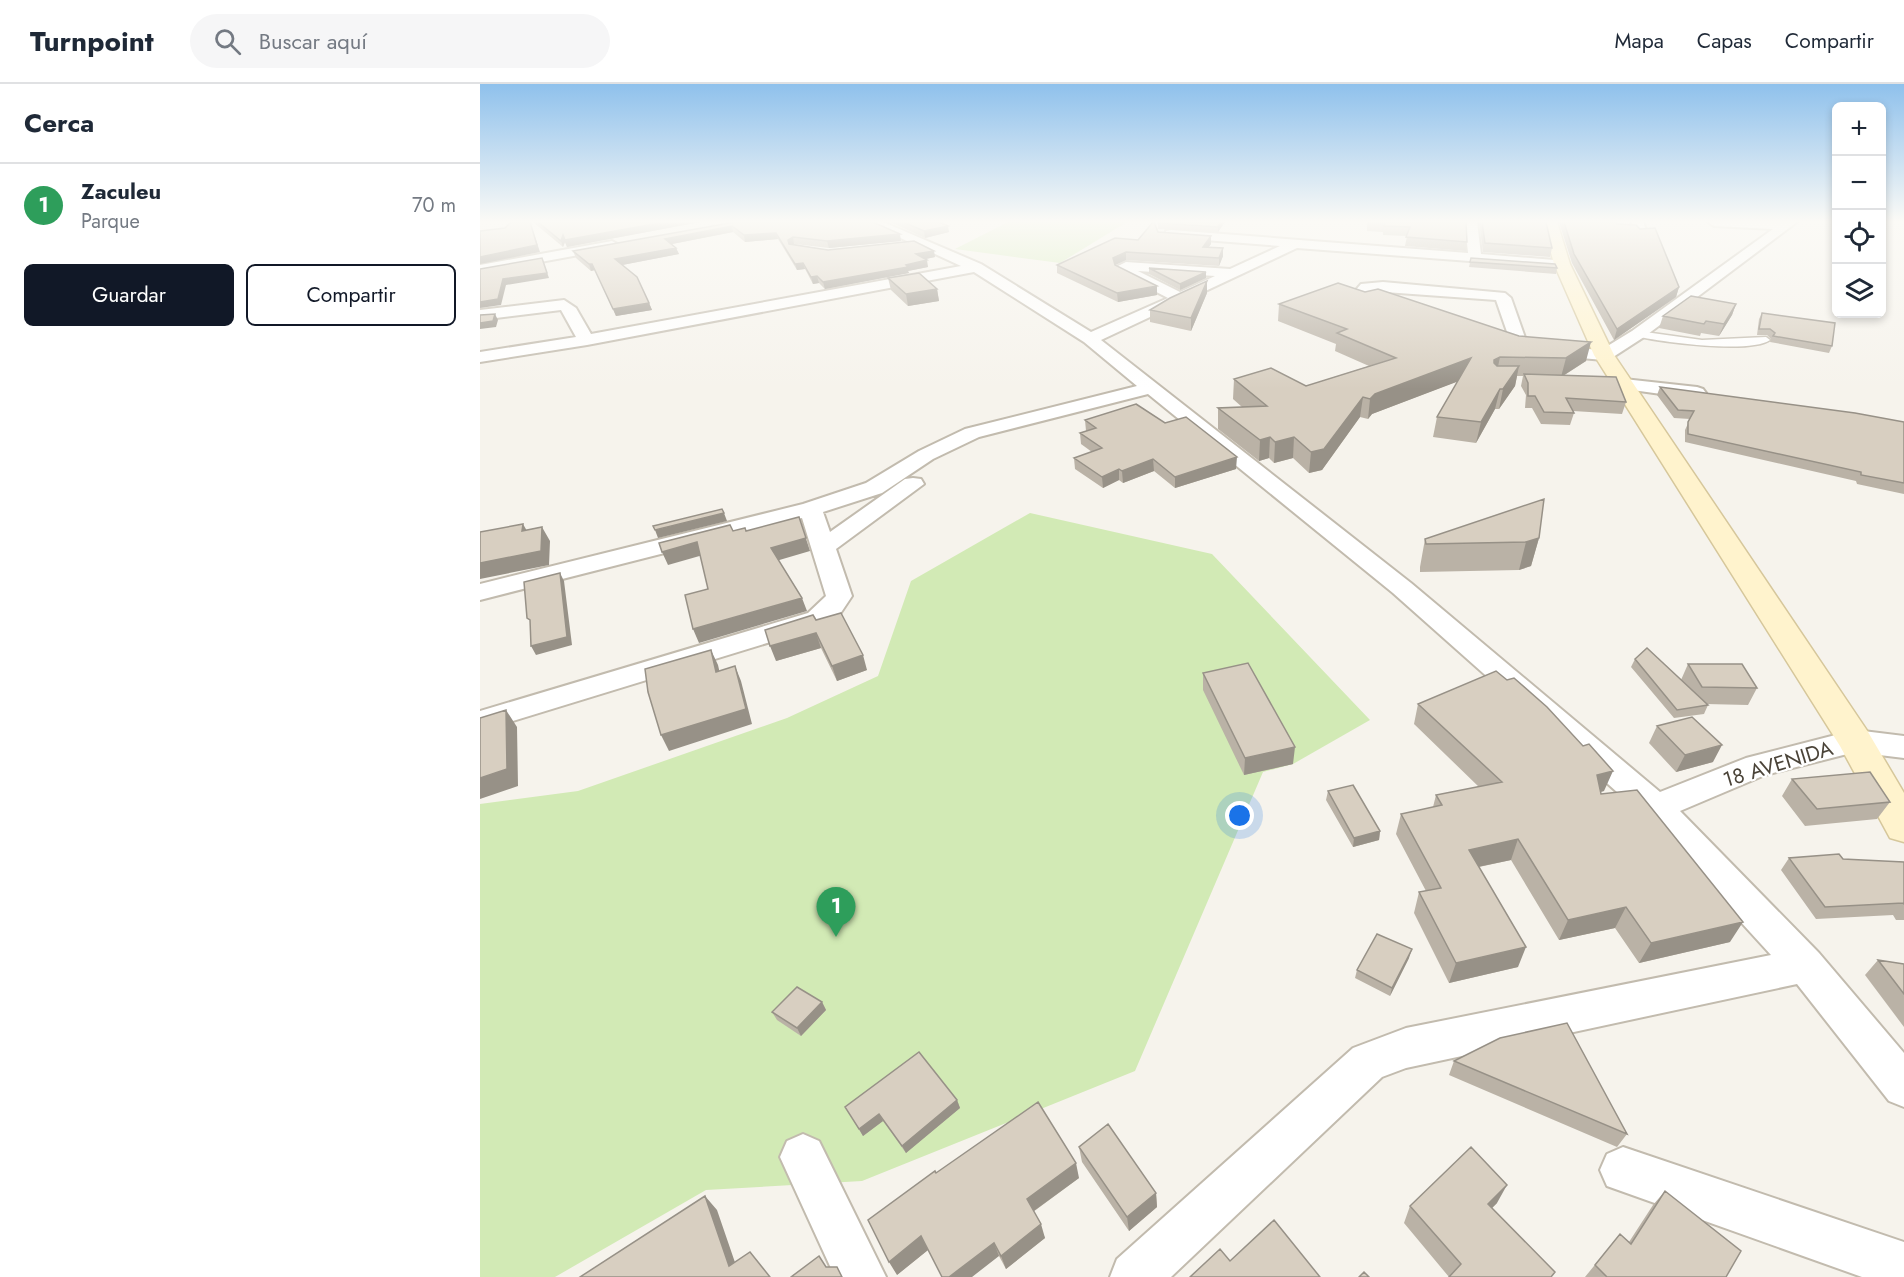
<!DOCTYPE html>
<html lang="es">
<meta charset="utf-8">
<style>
body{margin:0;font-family:Jost,sans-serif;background:#f6f6f7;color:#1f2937}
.controls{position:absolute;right:18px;top:18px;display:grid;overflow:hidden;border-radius:9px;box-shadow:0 3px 9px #0003}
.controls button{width:54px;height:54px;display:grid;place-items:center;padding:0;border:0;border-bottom:2px solid #e0e1e3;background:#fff;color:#1f2937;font:30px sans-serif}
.you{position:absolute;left:760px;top:732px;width:21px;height:21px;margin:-15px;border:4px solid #fff;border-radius:50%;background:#1a73e8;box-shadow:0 0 0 9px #1a73e833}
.badge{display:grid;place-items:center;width:39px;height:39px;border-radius:50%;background:#111827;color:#fff;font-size:20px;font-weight:700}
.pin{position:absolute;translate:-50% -50px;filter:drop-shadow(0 2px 3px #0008)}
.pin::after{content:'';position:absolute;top:32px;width:21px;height:18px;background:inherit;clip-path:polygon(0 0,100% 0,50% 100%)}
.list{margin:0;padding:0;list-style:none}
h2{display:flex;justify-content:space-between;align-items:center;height:78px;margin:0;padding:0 24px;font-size:26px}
h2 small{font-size:20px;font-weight:400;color:#747a83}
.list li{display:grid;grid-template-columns:39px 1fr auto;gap:18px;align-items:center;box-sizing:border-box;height:84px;padding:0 24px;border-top:2px solid #e0e1e3}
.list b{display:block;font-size:22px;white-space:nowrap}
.list p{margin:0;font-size:20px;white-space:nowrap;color:#747a83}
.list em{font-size:20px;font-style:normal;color:#747a83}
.actions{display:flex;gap:12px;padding:18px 24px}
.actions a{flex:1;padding:14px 0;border:2px solid #111827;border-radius:9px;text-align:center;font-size:21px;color:#111827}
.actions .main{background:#111827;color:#fff}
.icon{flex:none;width:33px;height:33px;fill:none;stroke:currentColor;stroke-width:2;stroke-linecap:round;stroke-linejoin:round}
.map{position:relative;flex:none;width:1424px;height:1193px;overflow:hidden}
header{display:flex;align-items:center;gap:36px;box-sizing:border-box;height:84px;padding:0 30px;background:#fff;border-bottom:2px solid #e0e1e3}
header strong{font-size:28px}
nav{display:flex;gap:33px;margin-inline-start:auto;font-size:21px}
.search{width:420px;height:54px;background:#f6f6f7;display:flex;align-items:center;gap:15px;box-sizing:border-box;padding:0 21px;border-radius:33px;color:#747a83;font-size:22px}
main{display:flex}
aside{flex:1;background:#fff}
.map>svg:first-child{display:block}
</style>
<header>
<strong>Turnpoint</strong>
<div class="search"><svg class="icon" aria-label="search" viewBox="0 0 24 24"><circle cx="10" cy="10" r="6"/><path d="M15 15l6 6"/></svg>Buscar aquí</div>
<nav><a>Mapa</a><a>Capas</a><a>Compartir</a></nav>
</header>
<main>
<aside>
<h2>Cerca<small></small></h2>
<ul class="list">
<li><span class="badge" style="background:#2e9e5b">1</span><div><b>Zaculeu</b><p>Parque</p></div><em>70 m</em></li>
</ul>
<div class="actions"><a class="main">Guardar</a><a>Compartir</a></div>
</aside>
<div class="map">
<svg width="1424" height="1193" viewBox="0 0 1424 1193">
<rect width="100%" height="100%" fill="#f6f3ec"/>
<!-- green -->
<path fill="#d2eab5" d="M528,138h119l-67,41 -105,-14z
M550,429l182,41 158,166 -77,44 -30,8 -128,299 -273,110 -156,9 -151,87h-75v-473l98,-13 209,-73 91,-42 33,-95z"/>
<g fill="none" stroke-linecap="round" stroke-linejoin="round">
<defs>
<path id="lane" d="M1158,247l64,9 64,-3 4,3c-20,14 -109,2 -135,-4l-1,-2z"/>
<path id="street" d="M386,138h17l98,42 110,68 77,-34 -52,-27 -2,-3 12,-6 104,7 50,-23 -114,-9 -1,-3 1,-3 5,-1 297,23 -3,-31h12l4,32 86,7 2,3 -2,3 -5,1 -265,-20 -196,92 310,243 249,209 86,-34 109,-28 49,6v22l-49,-6 -90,23 -85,36 139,142 85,100v54l-15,-6 -92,-117 -391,84 -24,9 -211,200h-61l7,-18 236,-211 53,-20 365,-73 -127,-139 -251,-223 -245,-199 -169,43 -46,22 -51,34 -59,19 7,20 75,-53 8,-1 8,1 3,5 -88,65 16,47 -12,18 -14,11 -346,106v-20l328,-98 18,-17 -24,-78 -322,82v-16l323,-80 63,-21 53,-32 46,-22 172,-43 -53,-44 -110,-70 -387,73 -107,17v-10l96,-15 -15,-27 -81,10v-10l84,-10 12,8 15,26 370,-68zM658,187l77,5 -35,16z
M1151,138h12l4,10 -2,3h-8z
M1228,138h89l-153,115 -34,22 -6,1 -59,-5 -2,-4 8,-5 50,4 31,-19 141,-102 -59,-3z
M132,157l7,4 -2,3 -137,25v-8z
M903,198l122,11 6,5 18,51 -8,5 -8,-5 -17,-49 -125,-9 32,13 3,3 -3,3 -5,2 -35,-13 -8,-8 6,-7z
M1144,295l73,8 6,2 3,4 -3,4 -6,2 -79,-11 -3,-4 3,-4z
M323,1050l16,7 67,136h-51l-55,-120 7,-16z
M1143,1063l281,95v35h-42l-255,-91 -7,-16 7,-16z"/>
<path id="secondary" d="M1063,138h14l13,42 44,91 254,377 36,61v49l-14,-4 -50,-92 -246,-391 -40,-91z"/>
</defs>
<!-- lane casing -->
<use href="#lane" stroke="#c2bbae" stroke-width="3"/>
<!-- street casing -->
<use href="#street" stroke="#c2bbae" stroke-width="4"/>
<!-- secondary casing -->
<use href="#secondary" stroke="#d6c79b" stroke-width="3"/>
<!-- lane -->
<use href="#lane" fill="#fff" fill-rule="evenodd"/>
<!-- street -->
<use href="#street" fill="#fff" fill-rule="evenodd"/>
<!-- secondary -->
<use href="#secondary" fill="#fff3cd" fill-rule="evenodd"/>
</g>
<!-- wall -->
<path fill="#bab2a6" d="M53,138h167l-133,25 -2,-5 -2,5z
M255,138l166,19 -72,7 -35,-4h-1l35,6 107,7 -10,2 3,8 -20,4 1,2 -84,16 -6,-6 -6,1 -8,-15 -8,1 -19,-31 -33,3 -12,-10 -61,12 4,4 3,6 -57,11 27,38 3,7 -36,6 -21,-46 -4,1 -15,-13 -3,-7z
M410,138h49l10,10 -24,6z
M745,138l-7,10 -60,-3v-6z
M887,138h99l1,20 -1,9 -61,-5 2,-10 -24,-1v-3l-16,-1z
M999,138h67l6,26 -2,9 -67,-5z
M1079,138h57l63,65 -3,10 -62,43 -42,-77z
M678,148l53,12 -3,3 15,9 -4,10 -93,-6 -11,5 42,30 -39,7 -61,-29v-8l81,-25z
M991,174l86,10 -1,6 -87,-7z
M669,184l57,4v6l-26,12 -31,-16z
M408,194l49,11 2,12 -31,5 -17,-16z
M727,209l-16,38 -41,-9v-12z
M799,220l307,57 -23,15 63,26 -4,12 -49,-3 1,2 -4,12 -29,-1 -9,-16h-7l1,-13 -5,-9 2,-10h-6l-2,10 -16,23h-4l-19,34 -43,-6 4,-20 21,-36 -86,33 -4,5 -8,-2 -38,53 -13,3 -16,-15 -19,5 -5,-5 -10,3 -41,-32v-21l24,-1 -9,-8 1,-20 72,7 63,-20 -34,-15 1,-7 -58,-23z
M1256,220l-4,11 -13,21 -18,-3 -1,3 -41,-8 4,-12z
M1282,229l70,33 -3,7 -59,-11 1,-3 -4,-4h-10l2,-16z
M1180,303l244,35v72l-47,-10 -1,-3 -171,-39v-12l5,-11 -16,-1 -17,-23z
M605,336l151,49 -61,19 -21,-17 -31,12 -4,-3 -16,8 -28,-19 -1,-11 18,-6 -11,-8 -1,-11 6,-2z
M1059,454l-8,28 -12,4 -99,2v-5l5,-28z
M336,536l51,50 -30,11 -16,-33 -45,13z
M1155,575l46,21 7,-16 69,24 -9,17 -42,-1 2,1 -4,9 -30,4 -43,-51z
M723,589l90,91 -49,11 -41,-85z
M938,620l186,87 -4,1 1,2 129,148 -91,21 -24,-35 -56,12 -48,-80 -32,7 39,100 -69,16 -35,-70 5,-21 7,-1 -30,-57 5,-20 32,-7 3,-12 43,-8 -65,-63z
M1177,642l56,36 -37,10 -27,-29z
M1312,695l98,23 -13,17 -72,7 -23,-30z
M848,707l52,40 -1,9 -26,7 -27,-47z
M1309,774l115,4v58h-8l-3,-5 -77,4 -35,-49z
M929,874l-19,38 -35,-18 2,-8z
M1398,876l26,4v63l-39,-52z
M342,918l4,8 -25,26 -24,-16 -5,-8z
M974,977l173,73 -10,13 -168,-72z
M477,1016l3,8 -54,45 -23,-32 -20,15 -18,-29z
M599,1063l77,46 1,14 -28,24 -47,-69z
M456,1089l143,5 -46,34 12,26 -39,31 -7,-13 -71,-6 -31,25z
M1185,1107l61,86h-141l35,-43 9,8 24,-37z
M1017,1119l-5,5 59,69h-102l-45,-54 6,-17z"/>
<!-- shaded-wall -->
<path fill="#979187" d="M50,138l10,30 -60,12v-7z
M185,138h35l-133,25 -2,-5 -2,5 -2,-6 2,-6z
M741,138h4l-7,10v-5z
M252,142l1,6 -66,13 -2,-6z
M468,142l1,6 -24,6 -1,-7z
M296,149l2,6 -33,3 -1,-7z
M420,150l1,7 -72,7 -2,-7z
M731,152v8l-8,11v-8z
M313,153l1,7 -4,2 -2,-6z
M196,164l3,6 -62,12 -2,-7z
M743,164v8l-4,10v-8z
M454,167l1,6 -18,4 -1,-7z
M646,168v8l-13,6v-8z
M62,174l7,20 -43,7 -5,20 -21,3v-6l23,-23z
M447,176l1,7 -20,4 1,2 -84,16 -2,-7z
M323,179l2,6 -8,1 -2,-6z
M109,180h3l3,6 -4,1z
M726,188v6l-26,12v-6z
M337,192l2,7 -6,1 -2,-7z
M727,197v12l-16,38v-13z
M677,202v9l-39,7 -1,-9z
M1199,203l-3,10 -62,43 3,-11z
M457,205l2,12 -31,5 -2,-12z
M169,219l3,7 -36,6 -3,-7z
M1256,220l-4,11 -13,21 5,-12z
M15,230l3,6 -2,7 -16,2v-6z
M1111,258l-5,19 -25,16 5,-19z
M1020,273l-4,19 -6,3 4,-19z
M991,274l-4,20 -95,36 -4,5 2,-20 5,-5z
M1039,282l-4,20 -16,23 4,-20z
M1020,305l-5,20 -19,34 5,-21z
M883,313l-3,20 -38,53 -13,3 2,-21z
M790,353l-1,21 -10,3 1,-21z
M814,353l-1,21 -19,5 1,-21z
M757,373l-1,12 -61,19v-11z
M673,375l1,12 -31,12 -1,-12z
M639,385v11l-16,8 -1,-11z
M244,429l3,8 -69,17 -3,-8z
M319,433l11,34 -34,10 -5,-13z
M43,440l8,14 -9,-7z
M62,443l8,14 -1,24 -69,14v-16z
M1059,454l-8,28 -12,4 7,-28z
M217,458l6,13 -35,10 -6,-13z
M80,489l4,8 8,64 -36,10 -5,-9z
M322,514l5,13 -108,32 -6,-14z
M336,549l5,15 -45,13 -6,-15z
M231,566l7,15 5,22 -7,-15z
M383,571l4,15 -30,11 -5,-15z
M255,582l6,15 11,43 -83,27 -8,-16z
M26,626l11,17 1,59 -38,13v-21z
M1242,661l-9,17 -37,10 9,-17z
M815,663l-2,17 -49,11 1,-17z
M1133,687l-9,20 -15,4 8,-20z
M900,747l-1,9 -26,7 1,-9z
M1038,755l-7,21 -48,10 6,-20z
M1146,823l-11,21 -56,12 9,-20z
M1263,838l-13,20 -91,21 12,-20z
M1046,863l-8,20 -69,16 7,-20z
M932,865l-3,9 -19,38 2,-8z
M342,918l4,8 -25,26 -4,-8z
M477,1016l3,8 -54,45 -4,-7z
M399,1030l4,7 -20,15 -4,-7z
M596,1079l3,15 -48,35 -4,-14z
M1027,1101l-10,18 -18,18 9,-17z
M676,1109l1,14 -28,24 -2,-14z
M225,1112l12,14 23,67 -11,-11z
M561,1140l4,14 -39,31 -5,-13z
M441,1152l7,14 -31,25 -8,-13z
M514,1159l5,13 -27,21h-23z"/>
<!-- building -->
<path fill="#d8cfc1" stroke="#979187" stroke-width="1.5" d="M31,138h19l7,23 -57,12v-26l25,-3z
M58,138h127l-100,18 -2,-5 -2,6z
M255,138h138l27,12 -73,7 -34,-4 -5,3 1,4 39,6 86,-9 20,10 -18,3 11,6 -21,5 2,2 -85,15 -6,-6 -6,1 -8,-14 -8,1 -19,-31 -32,2 -12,-9 -67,13 11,9 -61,11 22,18 12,26 -36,6 -21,-45h-3l-16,-13z
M423,138h36l9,4 -24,5z
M673,138h1l4,10 53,4 -8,11 20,1 -4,10 -93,-6 -13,6 2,7 42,21 -40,7 -60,-28 58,-27 23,2z
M679,138h62l-3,5 -60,-4z
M888,138h98l1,20 -61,-5 4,-10 -26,-1 1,-3z
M1002,138h64l6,26 -67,-5z
M1084,138h52l1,2 19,1 4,4 15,-1 24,59 -62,42 -43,-75z
M62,174l5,15 -44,6 -5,20 -18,3v-33z
M991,174l84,6 2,4 -87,-6z
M669,184l57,4 -26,12z
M439,189l18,16 -31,5 -18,-16z
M727,197l-16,37 -41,-8 20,-12z
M858,199l27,9 13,-3 141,47 72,6 -25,16 -66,-1 -6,3v3l3,3h22l-16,23h-3l-19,33 -44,-5 34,-59 -96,36 -5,5 -7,-2 -39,52 -13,3 -17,-15 -19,5 -5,-5 -10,3 -42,-32 49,-2 -33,-27 37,-11 35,18 90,-28 -59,-25 10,-4 -68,-25z
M1211,212l45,8 -12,20 -18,-3 -2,3 -41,-8z
M1282,229l73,10 -3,23 -59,-10 2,-3 -5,-4h-11z
M15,230l-2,7 -13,2v-8z
M1044,290l92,3 10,25 -60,-4 8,15 -30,-1 -9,-16h-7v-13z
M1180,303l195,26 49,9v61l-43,-8v-3l-173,-38v-12l6,-11 -16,-1z
M656,320l29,19 21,-6 51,40 -62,20 -22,-18 -31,12 -3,-2 -17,8 -28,-19 28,-10 -22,-15 16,-5 -11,-8z
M1064,415l-5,39 -13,4 -100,2 -1,-5z
M242,425l2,4 -69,17 -2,-4z
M319,433l7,21 -35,10 31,50 -109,31 -8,-34 23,-6 -11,-47 -35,10 -3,-9 71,-18 3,6 12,-3 1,3z
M43,440l-1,7 20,-4 -1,24 -61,12v-31z
M80,489l7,64 -36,9 -1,-26 -3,-2 -3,-36z
M361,529l22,42 -31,11 -16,-33 -46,13 -5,-16 48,-15 3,5z
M1167,564l61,57 -31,5 -42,-51z
M231,566l5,22 19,-6 11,43 -85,26 -13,-43 -3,-23z
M768,579l47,84 -50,11 -42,-85z
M1208,580h54l15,24 -55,-1z
M1016,587l11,9 7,-2 33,29 36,39 6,-2 24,27 -16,4 4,19 36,-4 106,132 -92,21 -25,-36 -58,13 -50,-81 -49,11 57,97 -70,16 -37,-71 22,-4 -40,-74 41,-9 -6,-10 66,-13 -84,-78z
M26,626l1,59 -27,9v-60z
M1212,633l30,28 -37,10 -28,-29z
M1390,688l20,30 -73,7 -25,-30z
M873,701l27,46 -26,7 -26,-47z
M1359,770l4,5 61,3v42l-1,-1 -78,4 -36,-49z
M897,850l35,15 -20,39 -35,-18z
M1398,876l26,4v30z
M317,903l25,15 -25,26 -25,-16z
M1087,939l60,111 -173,-73 46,-23z
M439,968l38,48 -55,46 -23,-32 -20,15 -14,-22z
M558,1018l38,61 -49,36 14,25 -40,32 -7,-13 -45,34h-7l-21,-41 -32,26 -21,-42 67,-49 1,2z
M628,1040l48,69 -29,24 -48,-70z
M991,1063l36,38 -19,19 67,68 -4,5h-102l12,-13 -51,-58z
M1185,1107l76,60 -15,26h-119l-12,-12 25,-31 11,10z
M225,1112l24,70 21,-14 20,25h-190z
M794,1136l46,57h-130l30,-28 10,12z
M339,1172l7,11h11l5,10h-51z
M884,1188l5,5h-10z"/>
<!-- sky -->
<linearGradient id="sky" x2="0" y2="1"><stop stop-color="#8fc1ec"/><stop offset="0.45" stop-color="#fbfaf6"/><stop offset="1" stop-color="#fbfaf6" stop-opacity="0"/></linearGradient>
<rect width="1424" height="305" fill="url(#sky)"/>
<g text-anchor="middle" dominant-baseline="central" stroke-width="4.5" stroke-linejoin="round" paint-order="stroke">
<!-- street labels -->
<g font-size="21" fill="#4b4439" stroke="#fff">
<text transform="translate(1298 680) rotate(-17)">18 AVENIDA</text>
</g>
</g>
</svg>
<div class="controls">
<button>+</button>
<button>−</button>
<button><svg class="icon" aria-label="locate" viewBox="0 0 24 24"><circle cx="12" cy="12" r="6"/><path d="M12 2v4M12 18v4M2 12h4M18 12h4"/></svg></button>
<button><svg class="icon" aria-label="layers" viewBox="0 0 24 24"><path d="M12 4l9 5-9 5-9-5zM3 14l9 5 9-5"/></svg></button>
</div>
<div class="you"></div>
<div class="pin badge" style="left:356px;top:853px;background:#2e9e5b">1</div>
</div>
</main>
